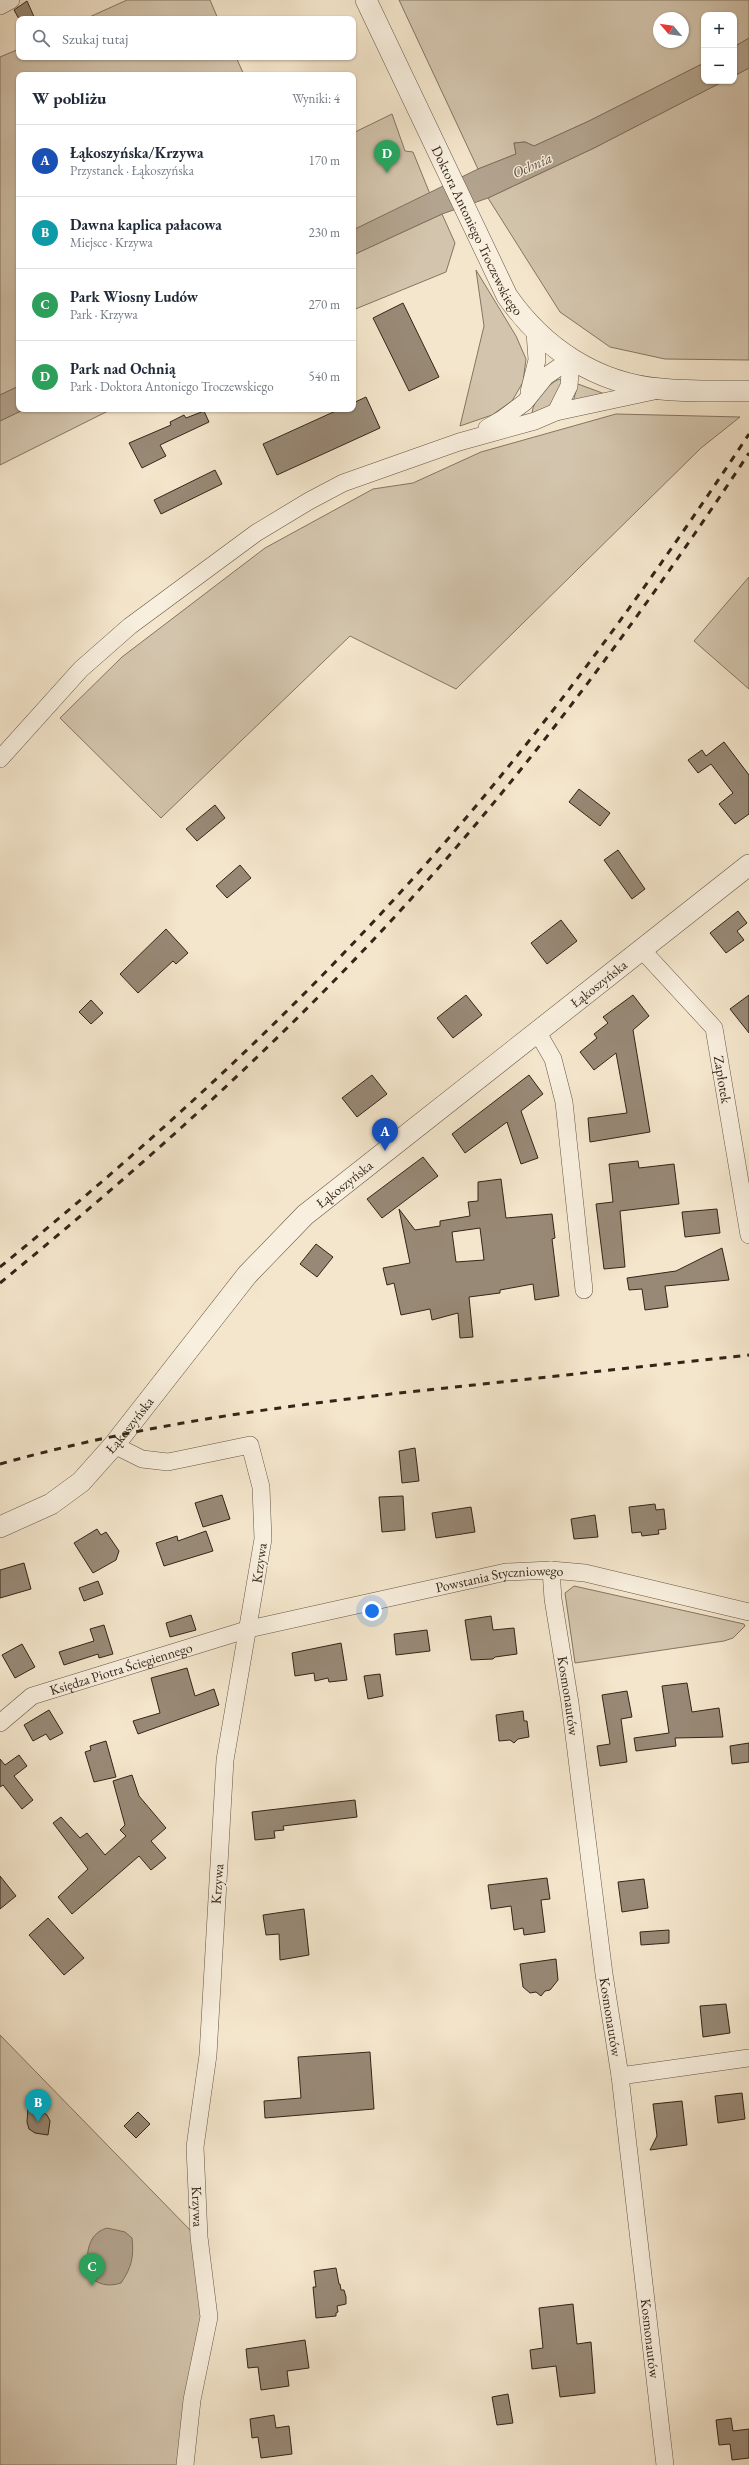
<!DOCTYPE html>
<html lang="pl">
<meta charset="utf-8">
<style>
body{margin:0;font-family:"EB Garamond",serif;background:#f2f2f3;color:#1f2937}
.controls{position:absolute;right:12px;top:12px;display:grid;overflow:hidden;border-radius:8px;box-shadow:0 1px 3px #0004}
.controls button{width:36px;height:36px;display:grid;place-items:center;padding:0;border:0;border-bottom:1px solid #e0e1e3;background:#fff;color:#1f2937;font:20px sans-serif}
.compass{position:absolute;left:653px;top:12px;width:36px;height:36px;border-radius:50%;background:#fff;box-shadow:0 1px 3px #0004;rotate:299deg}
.you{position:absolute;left:372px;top:1611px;width:14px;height:14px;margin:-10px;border:3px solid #fff;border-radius:50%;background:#1a73e8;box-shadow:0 0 0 6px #1a73e833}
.badge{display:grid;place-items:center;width:26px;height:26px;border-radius:50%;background:#8f2418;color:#fff;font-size:13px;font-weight:700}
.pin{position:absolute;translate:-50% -33px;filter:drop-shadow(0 1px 2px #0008)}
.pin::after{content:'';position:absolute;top:21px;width:14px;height:12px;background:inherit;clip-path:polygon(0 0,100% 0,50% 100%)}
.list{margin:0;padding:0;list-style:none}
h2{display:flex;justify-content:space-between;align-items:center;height:52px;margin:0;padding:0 16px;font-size:17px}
h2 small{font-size:13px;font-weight:400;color:#747a83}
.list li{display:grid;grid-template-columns:26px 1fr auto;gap:12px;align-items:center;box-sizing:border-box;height:72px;padding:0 16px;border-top:1px solid #e0e1e3}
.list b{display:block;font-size:15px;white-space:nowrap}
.list p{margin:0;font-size:13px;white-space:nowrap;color:#747a83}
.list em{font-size:13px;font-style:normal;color:#747a83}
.icon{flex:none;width:22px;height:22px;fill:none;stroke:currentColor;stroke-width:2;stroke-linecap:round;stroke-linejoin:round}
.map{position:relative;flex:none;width:749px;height:2465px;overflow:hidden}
.search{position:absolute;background:#fff;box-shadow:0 1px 3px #0004;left:16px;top:16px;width:340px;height:44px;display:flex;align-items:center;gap:10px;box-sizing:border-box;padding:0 14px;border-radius:8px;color:#747a83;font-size:15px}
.panel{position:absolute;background:#fff;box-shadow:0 1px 3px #0004;left:16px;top:72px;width:340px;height:340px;border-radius:8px}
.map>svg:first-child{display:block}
</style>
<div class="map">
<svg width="749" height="2465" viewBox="0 0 749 2465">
<rect width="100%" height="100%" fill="#f4e6cc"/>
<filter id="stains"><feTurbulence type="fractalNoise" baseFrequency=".005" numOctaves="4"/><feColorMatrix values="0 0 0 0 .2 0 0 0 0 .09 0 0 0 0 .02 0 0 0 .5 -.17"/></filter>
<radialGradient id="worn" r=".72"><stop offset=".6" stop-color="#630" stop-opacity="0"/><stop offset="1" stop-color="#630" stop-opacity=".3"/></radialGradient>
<!-- green -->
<path fill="#d3c5ad" stroke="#847562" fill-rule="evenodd" d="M127,0h83l8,19h-133z
M399,0h350v38l-15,9v-32h-30v48l-115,58 -55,25 -9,-4 -11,1 2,11 -38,15zM659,18h24v24h-24z
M19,49v8h217l8,18h-225v311l-19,9v-338z
M749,68v292l-84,-1 -55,-12 -50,-35 -72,-114 106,-50 130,-67h10v-5z
M392,114l13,37 8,1 17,42 -77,36v-97z
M442,214l13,29 -9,29 -93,38v-55z
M476,270l40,66 10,23 -3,23 -11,19 -20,14 -32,11 24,-100z
M559,379l4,2c-6,14 -13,33 -31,32 2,-15 14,-27 27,-34z
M578,384l27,10 -32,8z
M25,409h87l-112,56v-44z
M616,414l124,3 -39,31 -245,241 -106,-53 -189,182 -101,-100 62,-61 143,-109 108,-59 40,-6 68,-31z
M749,577v112l-55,-48z
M574,1586l170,38 1,2 -12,12 -9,3 -149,22 -10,-70z
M0,2035l192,197 11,90 -25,143h-178z"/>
<!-- water -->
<path fill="#b3a48f" stroke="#80715f" d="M749,38v30l-15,8v-29z
M704,63v18h20l-130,67 -106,50 -46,16 -89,41v-25l125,-61 38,-15 -2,-11 11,-1 9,4 55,-25z
M19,386v23h6l-25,12v-26z
M107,2228l18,4 7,6c2,18 0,29 -11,45 -13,4 -23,2 -33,-8 -2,-18 -2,-41 19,-47z"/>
<!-- building -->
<path fill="#988976" stroke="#342518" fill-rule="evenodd" d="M27,1l8,18h-16l-5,-9z
M403,303l36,74 -30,14 -36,-73z
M366,397l14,31 -103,47 -14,-31 77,-35h13v-6z
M204,411l5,11 -49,23 6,11 -24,12 -13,-25 42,-18 -1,-3 14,-7 2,3z
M215,470l7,14 -61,30 -7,-14z
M724,742l25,33v39l-14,10 -16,-20 14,-11 -22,-29 -13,9 -10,-13 14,-10 4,6z
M579,789l31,24 -10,13 -31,-24z
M215,805l10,13 -28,23 -11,-12z
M618,850l27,39 -13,10 -28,-39z
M240,865l11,13 -24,20 -11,-12z
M738,911l9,12 -10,8 7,9 -18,13 -16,-20z
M561,920l16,21 -30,23 -16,-21z
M166,929l22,24 -12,11 -3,-3 -35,32 -18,-19z
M466,995l16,20 -29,23 -16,-20z
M633,995l16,21 -16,14 17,102 -60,10 -2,-24 39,-5 -11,-60 -22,17 -14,-18 17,-14 -3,-4 14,-11 -5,-6z
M749,995v38l-19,-24z
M91,1000l12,13 -12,11 -12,-12z
M372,1075l15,19 -30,23 -15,-19z
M529,1075l14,19 -22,17 17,47 -17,6 -14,-42 -42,31 -13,-19z
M423,1157l15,19 -56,42 -15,-19z
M638,1161l1,7 35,-4 5,40 -59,7 5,56 -21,2 -8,-65 17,-2 -4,-38z
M501,1179l5,39 46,-4 3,24 -3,1 7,57 -24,4 -2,-16 -33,6v3l-31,4 4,40 -13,1 -2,-25 -26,7 -2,-11 -29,6 -7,-32 -7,2 -4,-17 27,-5 -11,-54 16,21 25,-4v-5l30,-5 -2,-14 10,-1v-19zM480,1228l4,32 -28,2 -4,-30z
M717,1209l3,24 -35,4 -3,-25z
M316,1244l17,13 -16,20 -17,-13z
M722,1248l7,32 -64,6 3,21 -23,3 -3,-21 -13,1 -2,-12 49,-7z
M415,1448l4,33 -17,2 -3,-32z
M222,1495l8,24 -27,8 -8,-24z
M403,1496l2,34 -23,2 -3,-35z
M655,1504l1,6 8,-1 2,20 -8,1 1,4 -17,2 -1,-4 -9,1 -3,-26z
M471,1507l4,25 -39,6 -4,-25z
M595,1515l3,22 -24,2 -3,-20z
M97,1529l4,6 5,-3 13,19 -3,9 -23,13 -19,-30z
M206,1531l7,20 -49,15 -8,-23 21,-7 1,5z
M24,1563l7,26 -31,9v-28z
M98,1581l5,13 -19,7 -5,-13z
M191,1615l5,15 -26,7 -4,-14z
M491,1616l2,14 21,-2 3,26 -22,3 -2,2 -22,1 -6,-40z
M104,1625l9,29 -14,4 -1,-4 -34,11 -5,-13 35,-11 -4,-12z
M427,1630l3,21 -34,4 -2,-21z
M341,1643l6,37 -18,2 -1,-4 -13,3 -1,-8 -19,3 -3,-23z
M22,1644l13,23 -20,11 -13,-23z
M187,1668l8,28 19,-7 5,16 -81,29 -5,-13 27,-8 -9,-35z
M380,1674l3,22 -15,3 -4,-23z
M687,1683l5,29 27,-4 4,29 -48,1 1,8 -40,5 -2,-13 35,-5 -7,-47z
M627,1691l5,26 -11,2 6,43 -27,4 -3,-20 13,-2 -8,-49z
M49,1710l14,23 -13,7 -4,-6 -13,7 -9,-16z
M523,1711l1,10h3l2,16 -11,2 -4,4 -4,-3 -11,1 -3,-26z
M106,1741l10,36 -22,5 -9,-30 6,-2 -1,-4z
M749,1743v19l-17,2 -2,-18z
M19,1755l8,11 -13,10 19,24 -11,9 -19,-24 -3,2v-28l5,6z
M132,1775l7,21 27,32 -15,13 15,17 -15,12 -12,-14 -67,58 -14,-17 30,-28 -35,-46 8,-6 19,21 7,-5 18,22 21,-19 -6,-6 5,-5 -12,-44z
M355,1800l2,17 -74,9 1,4 -10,1 1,7 -20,2 -3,-28z
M0,1876l16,20 -16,13z
M547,1878l3,21 -9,1 4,32 -21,3 -1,-7 -9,2 -3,-24 -20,3 -3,-24z
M644,1879l4,29 -26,4 -4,-30z
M304,1909l5,46 -29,5 -1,-26 -13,1 -3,-20z
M48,1918l36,40 -20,17 -35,-40z
M669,1930v13l-28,2 -1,-13z
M556,1959l2,21 -8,10 -5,1 -4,5 -5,-4 -6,1 -7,-6 -3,-23z
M726,2004l4,29 -27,4 -3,-31z
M370,2052l4,57 -109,9 -1,-17 37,-3 -3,-41z
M742,2093l3,26 -27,4 -3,-27z
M682,2101l5,44 -37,5 7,-14 -4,-32z
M28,2108l13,3 6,4 3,6 -2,14 -13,-2 -6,-4 -2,-7z
M138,2112l12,12 -14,14 -12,-12z
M336,2268l3,16h1l1,6h3l2,7v7l-9,2 1,6 -2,1v3l-20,2 -3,-31h3l-2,-16z
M573,2304l4,40 14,-2 4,51 -35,4 -4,-31 -24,3 -2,-19 13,-2 -4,-40z
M305,2340l4,28 -22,3 2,15 -28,4 -3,-23 -10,1 -2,-19z
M508,2394l5,29 -16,2 -5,-28z
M274,2415l2,13 13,-2 3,28 -31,4 -3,-21 -6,1 -2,-19z
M731,2418l2,13 16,-2v29l-17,2 -2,-16 -11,1 -3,-25z"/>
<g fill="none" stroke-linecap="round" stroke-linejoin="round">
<defs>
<g id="minor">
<path d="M0,6l11,-6"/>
<path d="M529,392l8,-32 -2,-28"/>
<path d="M556,412l13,-26 2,-27"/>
<path d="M487,428l14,-8 24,-18 21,-26 25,-17"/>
<path d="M0,759l81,-90 49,-43 126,-93 53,-32 34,-18 116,-41 76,-21 21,-9 98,-21"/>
<path id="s1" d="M643,951l71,77 35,207"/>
<path d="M538,1033l15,26 11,43 20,188"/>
<path id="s2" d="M114,1445l28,14 26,3 82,-17 11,42 2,52 -38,221 -17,295 -13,92 4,90 10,80 -17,83 -7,65"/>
<path id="s3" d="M551,1570l2,29 17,104 34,271 16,102 45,389"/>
<path id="s4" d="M0,1723l32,-27 217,-67 257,-57 45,-2 34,3 164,39"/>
<path d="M620,2076l129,-18"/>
</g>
<g id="tertiary">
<path id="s5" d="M366,0l141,296c36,52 90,88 154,93 29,3 59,2 88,2"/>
<path id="s6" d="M0,1527l51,-23 30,-22 33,-37 133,-170 58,-60 444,-350"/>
</g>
</defs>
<!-- minor casing -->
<use href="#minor" stroke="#645545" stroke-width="18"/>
<!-- tertiary casing -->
<use href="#tertiary" stroke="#645545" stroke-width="22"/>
<!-- minor -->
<use href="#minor" stroke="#f8efde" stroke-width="17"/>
<!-- tertiary -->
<use href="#tertiary" stroke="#f8efde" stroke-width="21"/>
<!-- rail -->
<path stroke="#342518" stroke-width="3" stroke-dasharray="7 7" stroke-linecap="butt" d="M0,1267c145,-118 283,-244 408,-383 127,-140 237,-293 341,-450
M0,1283c137,-112 269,-230 389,-360 134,-145 251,-305 360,-470
M0,1464c146,-41 295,-60 446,-76 101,-11 202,-22 303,-33"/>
</g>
<g text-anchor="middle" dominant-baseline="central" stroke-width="3" stroke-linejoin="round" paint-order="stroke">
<!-- street labels -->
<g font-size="14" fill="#342518" stroke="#f8efde">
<text stroke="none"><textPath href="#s5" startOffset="256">Doktora Antoniego Troczewskiego</textPath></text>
<text stroke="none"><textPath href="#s6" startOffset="816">Łąkoszyńska</textPath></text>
<text stroke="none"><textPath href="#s1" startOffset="157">Zapłotek</textPath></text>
<text stroke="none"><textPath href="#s6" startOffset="492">Łąkoszyńska</textPath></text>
<text stroke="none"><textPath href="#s6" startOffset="168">Łąkoszyńska</textPath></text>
<text transform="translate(259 1563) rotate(-82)">Krzywa</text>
<text stroke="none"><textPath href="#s4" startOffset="525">Powstania Styczniowego</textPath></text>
<text stroke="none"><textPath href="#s4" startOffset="135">Księdza Piotra Ściegiennego</textPath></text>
<text stroke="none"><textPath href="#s3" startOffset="127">Kosmonautów</textPath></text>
<text transform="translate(217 1884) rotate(-86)">Krzywa</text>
<text stroke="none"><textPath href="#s3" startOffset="451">Kosmonautów</textPath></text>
<text stroke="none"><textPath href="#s2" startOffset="909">Krzywa</textPath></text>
<text stroke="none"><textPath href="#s3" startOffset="775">Kosmonautów</textPath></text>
</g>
<!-- water labels -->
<g font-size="15" font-style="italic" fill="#605142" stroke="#f8efde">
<text transform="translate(532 165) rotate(-24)">Ochnia</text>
</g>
</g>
<rect width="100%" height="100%" filter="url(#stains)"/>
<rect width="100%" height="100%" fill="url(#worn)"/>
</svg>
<div class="controls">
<button>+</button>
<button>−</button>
</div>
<svg class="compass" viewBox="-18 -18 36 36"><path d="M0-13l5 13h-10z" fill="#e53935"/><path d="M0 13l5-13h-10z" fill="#747a83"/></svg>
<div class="you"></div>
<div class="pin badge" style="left:385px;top:1151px;background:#1a4fb4">A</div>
<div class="pin badge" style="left:38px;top:2122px;background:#0f9aa8">B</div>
<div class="pin badge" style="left:92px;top:2286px;background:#2e9e5b">C</div>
<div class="pin badge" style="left:387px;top:173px;background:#2e9e5b">D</div>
<div class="search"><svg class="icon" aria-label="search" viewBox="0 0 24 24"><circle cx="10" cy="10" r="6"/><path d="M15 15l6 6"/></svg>Szukaj tutaj</div>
<section class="panel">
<h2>W pobliżu<small>Wyniki: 4</small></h2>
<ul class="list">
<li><span class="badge" style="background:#1a4fb4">A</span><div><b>Łąkoszyńska/Krzywa</b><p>Przystanek · Łąkoszyńska</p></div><em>170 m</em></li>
<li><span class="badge" style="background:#0f9aa8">B</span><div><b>Dawna kaplica pałacowa</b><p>Miejsce · Krzywa</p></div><em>230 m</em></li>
<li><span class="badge" style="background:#2e9e5b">C</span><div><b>Park Wiosny Ludów</b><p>Park · Krzywa</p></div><em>270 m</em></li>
<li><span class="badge" style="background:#2e9e5b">D</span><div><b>Park nad Ochnią</b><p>Park · Doktora Antoniego Troczewskiego</p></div><em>540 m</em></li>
</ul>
</section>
</div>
